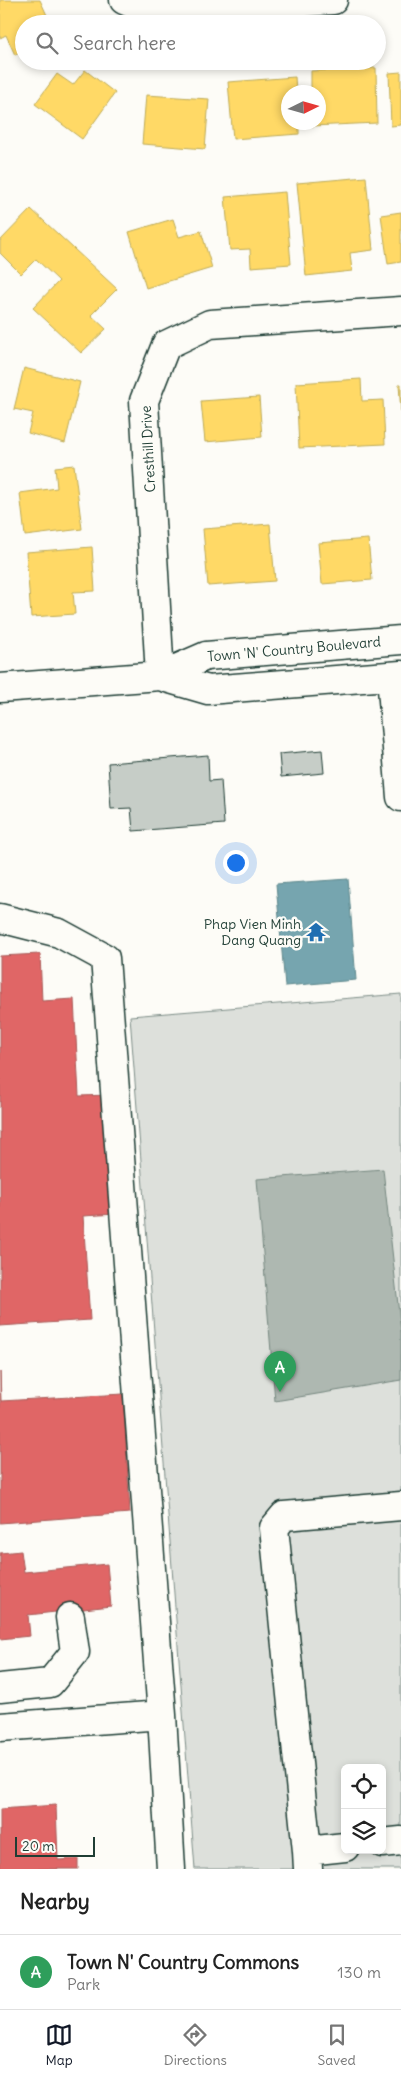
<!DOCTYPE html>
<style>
body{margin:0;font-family:Delius,sans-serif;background:#f6f6f6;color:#222}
.controls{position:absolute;right:15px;bottom:15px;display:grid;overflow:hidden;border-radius:8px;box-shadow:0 2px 8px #0003}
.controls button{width:45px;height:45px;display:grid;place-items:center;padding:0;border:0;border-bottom:1px solid #e0e0e0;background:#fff;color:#222;font:25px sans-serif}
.compass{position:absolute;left:281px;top:85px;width:45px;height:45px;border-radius:50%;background:#fff;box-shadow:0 2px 8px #0003;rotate:85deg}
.scale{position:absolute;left:15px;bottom:12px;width:80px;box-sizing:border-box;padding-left:5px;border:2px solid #1f3d34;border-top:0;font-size:14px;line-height:18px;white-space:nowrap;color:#1f3d34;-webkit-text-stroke:4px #fdfcf7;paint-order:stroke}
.you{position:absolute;left:235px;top:862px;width:18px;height:18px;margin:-12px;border:4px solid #fff;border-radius:50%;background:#1a73e8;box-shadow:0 0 0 8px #1a73e833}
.badge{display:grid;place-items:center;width:32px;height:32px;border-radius:50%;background:#111827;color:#fff;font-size:16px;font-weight:700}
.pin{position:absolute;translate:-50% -41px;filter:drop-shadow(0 1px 2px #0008)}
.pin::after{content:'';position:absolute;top:26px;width:18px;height:15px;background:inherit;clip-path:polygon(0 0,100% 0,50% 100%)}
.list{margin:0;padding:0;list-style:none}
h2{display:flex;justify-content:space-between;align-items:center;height:65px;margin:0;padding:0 20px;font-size:21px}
h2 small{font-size:16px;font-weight:400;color:#767676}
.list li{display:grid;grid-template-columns:32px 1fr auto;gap:15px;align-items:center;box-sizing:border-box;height:75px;padding:0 20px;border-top:1px solid #e0e0e0}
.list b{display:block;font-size:19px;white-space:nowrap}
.list p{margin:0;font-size:16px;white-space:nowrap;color:#767676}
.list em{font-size:16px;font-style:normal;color:#767676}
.icon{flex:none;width:28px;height:28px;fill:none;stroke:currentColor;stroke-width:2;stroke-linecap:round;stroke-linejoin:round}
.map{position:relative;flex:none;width:401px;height:1869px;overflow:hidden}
.search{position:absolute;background:#fff;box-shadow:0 2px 8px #0003;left:15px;right:15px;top:15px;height:55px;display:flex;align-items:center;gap:12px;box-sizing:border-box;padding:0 18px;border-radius:28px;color:#767676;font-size:19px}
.sheet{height:140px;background:#fff}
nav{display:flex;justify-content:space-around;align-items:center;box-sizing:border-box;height:70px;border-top:1px solid #e0e0e0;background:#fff;font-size:14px;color:#767676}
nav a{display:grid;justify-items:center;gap:2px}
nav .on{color:#111827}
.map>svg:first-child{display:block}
</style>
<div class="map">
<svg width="401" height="1869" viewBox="0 0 401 1869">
<rect width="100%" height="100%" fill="#fdfcf7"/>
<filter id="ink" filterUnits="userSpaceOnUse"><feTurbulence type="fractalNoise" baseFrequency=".02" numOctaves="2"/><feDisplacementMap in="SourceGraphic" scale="10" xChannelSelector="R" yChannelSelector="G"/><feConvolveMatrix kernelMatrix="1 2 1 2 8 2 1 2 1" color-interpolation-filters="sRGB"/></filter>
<g filter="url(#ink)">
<!-- green -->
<path fill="#dde0db" stroke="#7e8e88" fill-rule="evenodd" d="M401,994v875h-206l-65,-853zM345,1768h37v82h-37z"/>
<!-- water -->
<path fill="#aeb8b1" stroke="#75877f" d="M383,1169l18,163v48l-126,21 -18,-222z"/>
<!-- homes -->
<path fill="#ffd966" stroke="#bcaa57" d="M0,0h40l11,24h-27v27l-9,4 -9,-20 -6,3z
M376,68l1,55 -65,3v-4h6v-30h-7v-21z
M85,70l30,23 -33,46 -47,-35 22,-30 16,11z
M401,72v53l-10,1 -2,-53z
M295,77l1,15h-8v30h11v12l-66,5 -5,-57z
M146,95l63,4 -4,50 -63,-5z
M366,177l7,73 -23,3 2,18 -46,5 -9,-93z
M285,192l6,72 -40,3 -1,-18 -20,1 -5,-53z
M31,209l86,80 -26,26 15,14 -25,24 -48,-45 26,-27 -23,-22 -15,15 -21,-21v-12z
M401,212v50l-13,2 -7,-49z
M173,219l6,18 22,-6 11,37 -66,20 -17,-56z
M24,368l56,14 -15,61 -37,-10 5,-20 -19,-4z
M361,379l1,22 21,-1 2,44 -86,4 -3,-65z
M399,384h2v29z
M259,397l3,40 -57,5 -4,-41z
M74,465l8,64 -57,7 -5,-43 37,-5 -2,-21z
M270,524l5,57 -67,5 -5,-57z
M368,539l4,41 -50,4 -4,-41z
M92,547l3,44 -22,1 2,22 -44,3 -5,-65z"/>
<!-- shops -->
<path fill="#e06666" stroke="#a65a57" d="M40,954l2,47 32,-2 5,97 31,-1 6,119 -33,2 7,104 -90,6v-370z
M0,1372l1,29 122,-7 7,119 -130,10z
M21,1551l3,21 83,-8 4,42 -83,9 2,21 -30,3v-86z
M56,1805l2,55 20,-1v10h-78v-60z"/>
<!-- public -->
<path fill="#76a5af" stroke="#5c868a" d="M348,879l8,101 -71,6 -9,-102z"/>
<!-- building -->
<path fill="#c6cdc7" stroke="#1f3d34" d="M322,750l2,23 -43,4 -2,-23z
M208,755l1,26 12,-1 3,44 -91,7 -2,-23 -20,1 -3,-46z"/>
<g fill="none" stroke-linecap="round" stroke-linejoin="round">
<defs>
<path id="minor" d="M124,0l31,13 178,-13
M160,676l-16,-275 22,-56 44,-21 191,-13
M160,676l48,14 193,-15
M391,676l10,121
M0,688l160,-12 46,-20 195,-16
M0,918l59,15 46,25 57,757
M0,1688l50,-5 25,-31 -5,-35
M0,1727l162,-12 9,154
M382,1843l19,-2
M307,1851l-33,-323 10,-12 117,-10
M308,1869l-1,-18 38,-4"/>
</defs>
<!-- minor casing -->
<use href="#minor" stroke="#1f3d34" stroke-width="31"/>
<!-- minor -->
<use href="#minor" stroke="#fdfcf7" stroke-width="28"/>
</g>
</g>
<!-- icons -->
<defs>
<symbol id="temple-bare" viewBox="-9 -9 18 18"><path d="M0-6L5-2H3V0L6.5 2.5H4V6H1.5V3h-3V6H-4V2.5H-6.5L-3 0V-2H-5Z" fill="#1f6fb2" stroke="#fdfcf7" stroke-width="2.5" paint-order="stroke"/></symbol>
</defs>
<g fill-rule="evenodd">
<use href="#temple-bare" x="302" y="918" width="28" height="28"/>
</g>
<g text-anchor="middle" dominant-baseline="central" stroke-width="5" stroke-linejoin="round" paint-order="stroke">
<!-- street labels -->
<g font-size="14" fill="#1f3d34" stroke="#fdfcf7">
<text transform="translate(148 449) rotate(-93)">Cresthill Drive</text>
<text transform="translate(294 649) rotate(-5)">Town 'N' Country Boulevard</text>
</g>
<!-- poi labels -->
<g font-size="14" fill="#1f3d34" stroke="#fdfcf7" text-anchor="end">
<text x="301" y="924">Phap Vien Minh<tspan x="301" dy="16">Dang Quang</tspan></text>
</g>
</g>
</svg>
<div class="controls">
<button><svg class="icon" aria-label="locate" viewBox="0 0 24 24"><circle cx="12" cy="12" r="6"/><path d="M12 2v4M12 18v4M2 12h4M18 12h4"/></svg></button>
<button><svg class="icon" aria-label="layers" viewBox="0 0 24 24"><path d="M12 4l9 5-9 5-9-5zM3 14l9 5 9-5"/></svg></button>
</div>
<svg class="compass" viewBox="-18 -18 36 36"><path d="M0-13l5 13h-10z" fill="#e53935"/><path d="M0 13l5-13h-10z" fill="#767676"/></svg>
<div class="scale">20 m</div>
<div class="you"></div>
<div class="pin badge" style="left:280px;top:1392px;background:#2e9e5b">A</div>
<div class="search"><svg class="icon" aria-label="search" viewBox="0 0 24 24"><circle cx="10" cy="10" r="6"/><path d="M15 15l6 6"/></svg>Search here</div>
</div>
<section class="sheet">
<h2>Nearby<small></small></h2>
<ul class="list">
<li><span class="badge" style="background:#2e9e5b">A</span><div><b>Town N' Country Commons</b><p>Park</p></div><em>130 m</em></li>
</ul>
</section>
<nav>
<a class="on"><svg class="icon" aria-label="map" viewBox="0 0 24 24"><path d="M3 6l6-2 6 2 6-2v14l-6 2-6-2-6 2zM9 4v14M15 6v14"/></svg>Map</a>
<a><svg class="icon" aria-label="directions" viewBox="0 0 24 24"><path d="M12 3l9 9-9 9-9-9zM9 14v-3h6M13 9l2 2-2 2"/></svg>Directions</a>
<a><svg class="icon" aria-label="saved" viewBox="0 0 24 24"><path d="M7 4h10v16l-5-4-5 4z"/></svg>Saved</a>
</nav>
